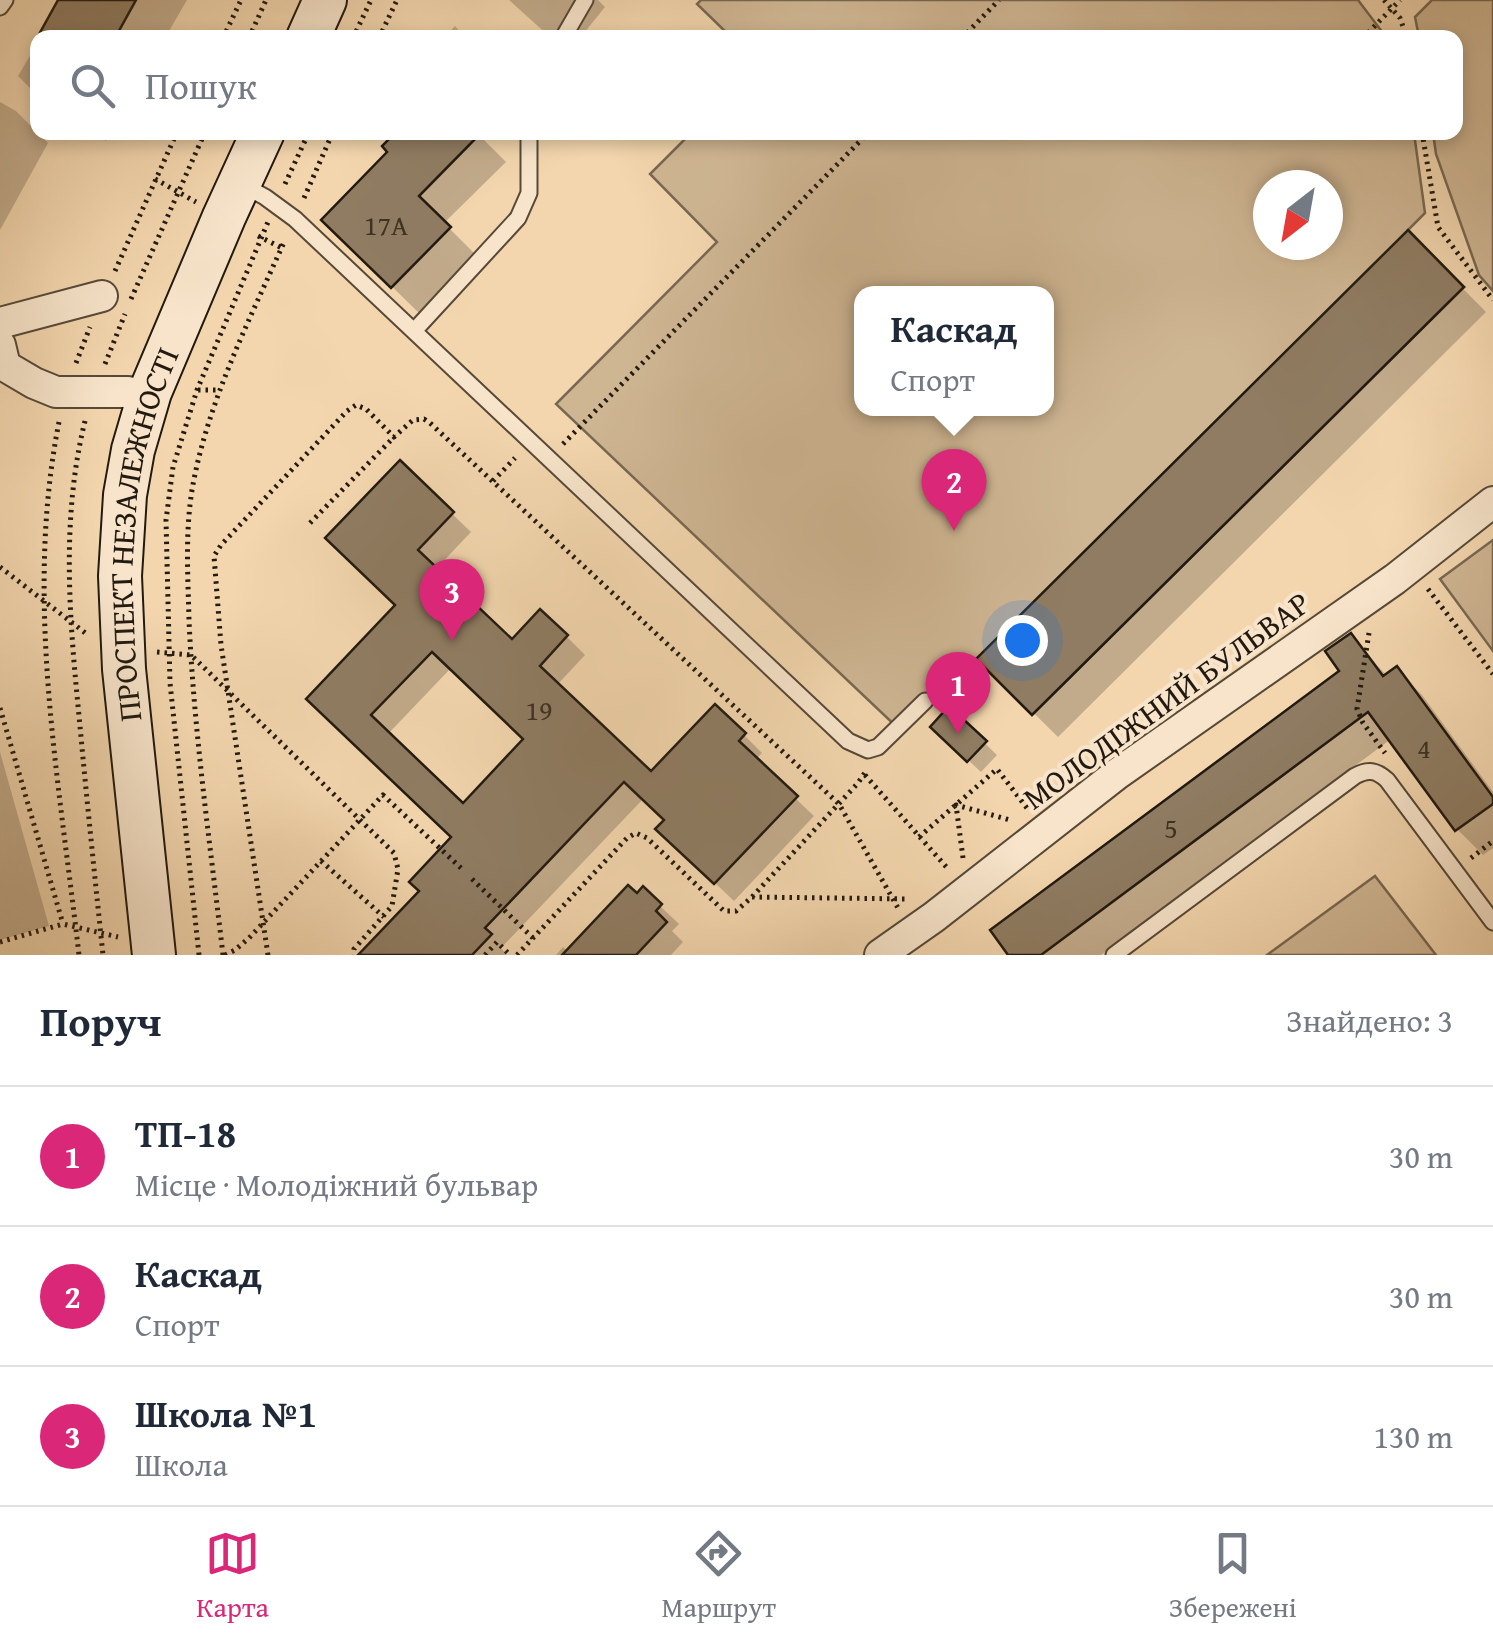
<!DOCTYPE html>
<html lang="uk">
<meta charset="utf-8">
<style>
body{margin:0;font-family:"Gentium Book Plus",serif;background:#f6f6f7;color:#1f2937}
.compass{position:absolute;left:1253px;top:170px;width:90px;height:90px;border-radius:50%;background:#fff;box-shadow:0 5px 15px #0003;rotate:211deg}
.you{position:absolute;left:1022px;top:640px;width:35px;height:35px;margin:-25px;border:8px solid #fff;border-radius:50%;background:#1a73e8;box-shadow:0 0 0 15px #1a73e833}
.badge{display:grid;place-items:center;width:65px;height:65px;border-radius:50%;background:#db2777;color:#fff;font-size:32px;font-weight:700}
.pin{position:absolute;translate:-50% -82px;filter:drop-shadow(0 2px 5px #0008)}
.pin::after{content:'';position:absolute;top:52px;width:35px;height:30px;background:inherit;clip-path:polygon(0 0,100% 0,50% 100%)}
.popup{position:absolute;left:854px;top:286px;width:200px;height:130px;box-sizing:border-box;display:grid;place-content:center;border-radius:20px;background:#fff;filter:drop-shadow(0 2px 8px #0005);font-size:32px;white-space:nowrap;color:#747a83}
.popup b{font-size:38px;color:#1f2937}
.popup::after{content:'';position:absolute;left:50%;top:100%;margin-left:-20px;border:20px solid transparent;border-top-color:#fff}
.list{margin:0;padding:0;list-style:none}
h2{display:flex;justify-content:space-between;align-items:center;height:130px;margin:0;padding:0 40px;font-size:42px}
h2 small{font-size:32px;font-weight:400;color:#747a83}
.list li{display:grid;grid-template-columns:65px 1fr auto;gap:30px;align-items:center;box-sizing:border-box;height:140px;padding:0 40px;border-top:2px solid #e0e1e3}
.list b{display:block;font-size:38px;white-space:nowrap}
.list p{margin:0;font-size:32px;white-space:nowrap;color:#747a83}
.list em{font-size:32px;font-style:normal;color:#747a83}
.icon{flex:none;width:55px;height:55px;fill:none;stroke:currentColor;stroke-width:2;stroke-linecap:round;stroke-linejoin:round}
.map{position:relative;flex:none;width:1493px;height:955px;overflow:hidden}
.search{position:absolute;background:#fff;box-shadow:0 5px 15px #0003;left:30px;right:30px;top:30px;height:110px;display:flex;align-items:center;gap:25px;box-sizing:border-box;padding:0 35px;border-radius:20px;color:#747a83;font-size:38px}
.sheet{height:550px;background:#fff}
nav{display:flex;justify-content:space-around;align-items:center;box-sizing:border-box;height:140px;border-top:2px solid #e0e1e3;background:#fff;font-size:28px;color:#747a83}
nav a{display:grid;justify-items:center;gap:5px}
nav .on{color:#db2777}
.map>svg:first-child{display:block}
</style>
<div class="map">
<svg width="1493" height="955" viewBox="0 0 1493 955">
<rect width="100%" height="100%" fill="#f3d6ae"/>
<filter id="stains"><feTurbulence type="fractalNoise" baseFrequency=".002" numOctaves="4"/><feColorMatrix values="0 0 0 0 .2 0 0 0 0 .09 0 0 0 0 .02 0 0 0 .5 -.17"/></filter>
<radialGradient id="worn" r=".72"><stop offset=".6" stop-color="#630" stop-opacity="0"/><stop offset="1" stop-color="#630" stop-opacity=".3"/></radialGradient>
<!-- green -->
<path fill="#cfb693" stroke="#786852" stroke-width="2.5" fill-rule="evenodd" d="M701,0h657l28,37h-655l-34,-33z
M1432,0h61v291l-14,-16 -43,-121 -3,-21 23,-1v-94l-37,-1 -4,-20z
M691,133h723l11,80 -17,17 56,57 -432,428 -56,-56 -74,73 -346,-328 161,-162 -67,-68zM1268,185h60v60h-60zM862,294h184v114h-184z
M1493,540v111l-53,-72z
M1375,876l61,79h-169z"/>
<!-- shadow -->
<path fill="#0003" fill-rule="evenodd" d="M61,0h126l-22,38h-125z
M509,0h89l7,7 -25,31h-29z
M455,26l11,12h-22z
M38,42v54l-20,-20z
M0,102l16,9 32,32 -48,87z
M92,132h19l-5,9z
M399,132h84l-3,4 26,26 -62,61 32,32 -57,58 -95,-93 67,-68z
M1408,233l78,79 -428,425 -79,-78z
M400,464l71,68 -36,38 77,73 28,-31 27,25 18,18 -28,30 94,90 65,-68 46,46 -7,7 59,56 -80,85 -57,-54 -10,-27 -23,-22 -143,150 6,7h-146l61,-64 32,-54 -127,-120 71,-112zM451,668l75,72 -63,67 -76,-72z
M1350,636l37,40 9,-7 26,26 71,97v56l-10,7 -26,-26 -66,-90 -290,216h-90l331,-284z
M950,710l47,45 -16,17 -48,-45z
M0,752l49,174 -49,14z
M643,890l36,34 -7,7 11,11 -12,13h-115l7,-8 5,5z"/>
<!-- building -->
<path fill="#8f7c62" stroke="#221a10" stroke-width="2.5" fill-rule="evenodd" d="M58,0h78l-21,38h-78z
M396,132h86l-63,64 32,31 -60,61 -70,-68 66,-68 -5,-6z
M1408,230l56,57 -432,428 -56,-56z
M400,460l54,52 -36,38 94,89 28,-30 28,26 -28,31 111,105 64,-67 31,29 -7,8 59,55 -84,88 -59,-55 9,-9 -40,-38 -139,146 7,6 -20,21h-114l61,-64 -10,-9 42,-45 -145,-138 89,-94 -70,-67zM432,652l91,87 -60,64 -92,-88z
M1351,633l32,43 14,-10 96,131v7l-38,27 -87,-119 -327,243h-33l-18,-25 349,-259 -14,-20z
M949,706l38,35 -20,21 -37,-35z
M628,885l9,8 6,-7 19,18 -6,7 11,11 -31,33h-74z"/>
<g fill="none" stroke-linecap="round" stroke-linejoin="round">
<defs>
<path id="lane" d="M0,7l5,-7
M563,38l22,-38
M243,185l22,12 30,22 553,522 20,9 10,-3 47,-46
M414,331l104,-113 11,-25v-61
M1114,955l241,-179c13,-7 21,-6 32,4l106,142"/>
<path id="street" d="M0,323l102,-27
M0,345l5,21 29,17 22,9h72
M880,955l54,-38 183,-143 278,-195 98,-77"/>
<g id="secondary">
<path d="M308,38l17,-38"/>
<path id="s1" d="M154,955l-30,-286 -4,-93 5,-81 8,-45 17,-58 74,-175 39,-85"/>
</g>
</defs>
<!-- lane casing -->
<use href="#lane" stroke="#564938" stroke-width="19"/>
<!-- street casing -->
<use href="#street" stroke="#564938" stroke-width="34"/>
<!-- secondary casing -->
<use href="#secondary" stroke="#221a10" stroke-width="46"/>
<!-- path -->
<path stroke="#221a10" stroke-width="5" stroke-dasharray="2.5 5" stroke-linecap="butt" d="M1384,0l16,18 7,20
M223,38l18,-38
M249,38l17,-38
M353,38l18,-38
M379,38l18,-38
M962,38l37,-38
M1363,38l37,-38
M1422,132l16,95 55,73
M155,179l41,23
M285,184l24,-52
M304,198l29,-66
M258,236l24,12
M115,271l62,-139
M131,299l74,-167
M76,363l14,-36
M105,364l20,-50
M198,390h22
M85,421c-25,101 -15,204 -5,305 7,76 15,153 23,229
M59,422c-35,176 0,357 20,533
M563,444l306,-312
M493,481l22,-23
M310,523l84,-86
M0,567l88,68
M1428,589l65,85
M1369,633l-12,76 6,14 22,30
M157,652l34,3 203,198 4,16 -6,37 -38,43 -1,6
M0,708l63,216
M865,775l84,95
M919,837l78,-68 30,39
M963,858l-7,-53 54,15
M1471,858l22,-17
M321,861l63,56
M472,879l61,59
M752,897l157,2
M0,942l63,-18 55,13
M199,955l-29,-272 -4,-163 7,-53 24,-77 71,-168
M223,955c-13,-112 -29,-222 -34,-335 -1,-42 -4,-87 3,-130 15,-87 57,-169 93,-250
M225,955l10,-5 14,-12 134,-143 78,73
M268,955l-47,-310 -7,-89 7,-11 126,-134 9,-6 10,4 28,28 19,-17 11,-1 6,4 409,381 59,104
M485,955l12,-13 13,13
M517,955l110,-117 9,-5 11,5 77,73h12l16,-14 106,-114 8,-12"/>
<!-- lane -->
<use href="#lane" stroke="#f7e4ca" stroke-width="15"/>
<!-- street -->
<use href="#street" stroke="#f7e4ca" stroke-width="30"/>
<!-- secondary -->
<use href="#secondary" stroke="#f7e4ca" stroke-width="42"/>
</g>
<g text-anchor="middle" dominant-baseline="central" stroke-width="8" stroke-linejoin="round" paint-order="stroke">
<!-- number labels -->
<g font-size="28" fill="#3d3224">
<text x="386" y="224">17А</text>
<text x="539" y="709">19</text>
<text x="1424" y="747">4</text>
<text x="1171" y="827">5</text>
</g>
<!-- street labels -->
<g font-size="32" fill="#221a10" stroke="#f7e4ca">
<text stroke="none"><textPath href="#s1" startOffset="425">ПРОСПЕКТ НЕЗАЛЕЖНОСТІ</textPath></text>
<text transform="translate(1166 700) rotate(-36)">МОЛОДІЖНИЙ БУЛЬВАР</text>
</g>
</g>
<rect width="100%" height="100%" filter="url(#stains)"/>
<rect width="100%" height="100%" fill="url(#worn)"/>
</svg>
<svg class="compass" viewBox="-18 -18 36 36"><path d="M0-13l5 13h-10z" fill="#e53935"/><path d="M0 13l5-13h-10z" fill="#747a83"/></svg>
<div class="you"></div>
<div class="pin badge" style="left:958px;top:734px">1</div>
<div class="pin badge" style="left:954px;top:531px">2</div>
<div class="popup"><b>Каскад</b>Спорт</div>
<div class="pin badge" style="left:452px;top:641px">3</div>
<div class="search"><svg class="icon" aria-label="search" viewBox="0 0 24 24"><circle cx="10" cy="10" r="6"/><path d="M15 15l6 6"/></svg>Пошук</div>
</div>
<section class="sheet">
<h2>Поруч<small>Знайдено: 3</small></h2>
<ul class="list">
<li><span class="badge">1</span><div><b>ТП-18</b><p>Місце · Молодіжний бульвар</p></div><em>30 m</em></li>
<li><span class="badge">2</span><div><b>Каскад</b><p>Спорт</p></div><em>30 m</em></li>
<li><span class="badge">3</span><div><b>Школа №1</b><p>Школа</p></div><em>130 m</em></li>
</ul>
</section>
<nav>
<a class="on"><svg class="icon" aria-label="map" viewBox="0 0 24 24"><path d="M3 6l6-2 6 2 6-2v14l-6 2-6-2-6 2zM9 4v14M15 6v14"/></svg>Карта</a>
<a><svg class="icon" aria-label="directions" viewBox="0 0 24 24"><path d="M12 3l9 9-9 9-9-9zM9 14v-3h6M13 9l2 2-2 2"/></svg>Маршрут</a>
<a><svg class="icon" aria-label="saved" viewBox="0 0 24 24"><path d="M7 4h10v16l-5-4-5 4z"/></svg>Збережені</a>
</nav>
